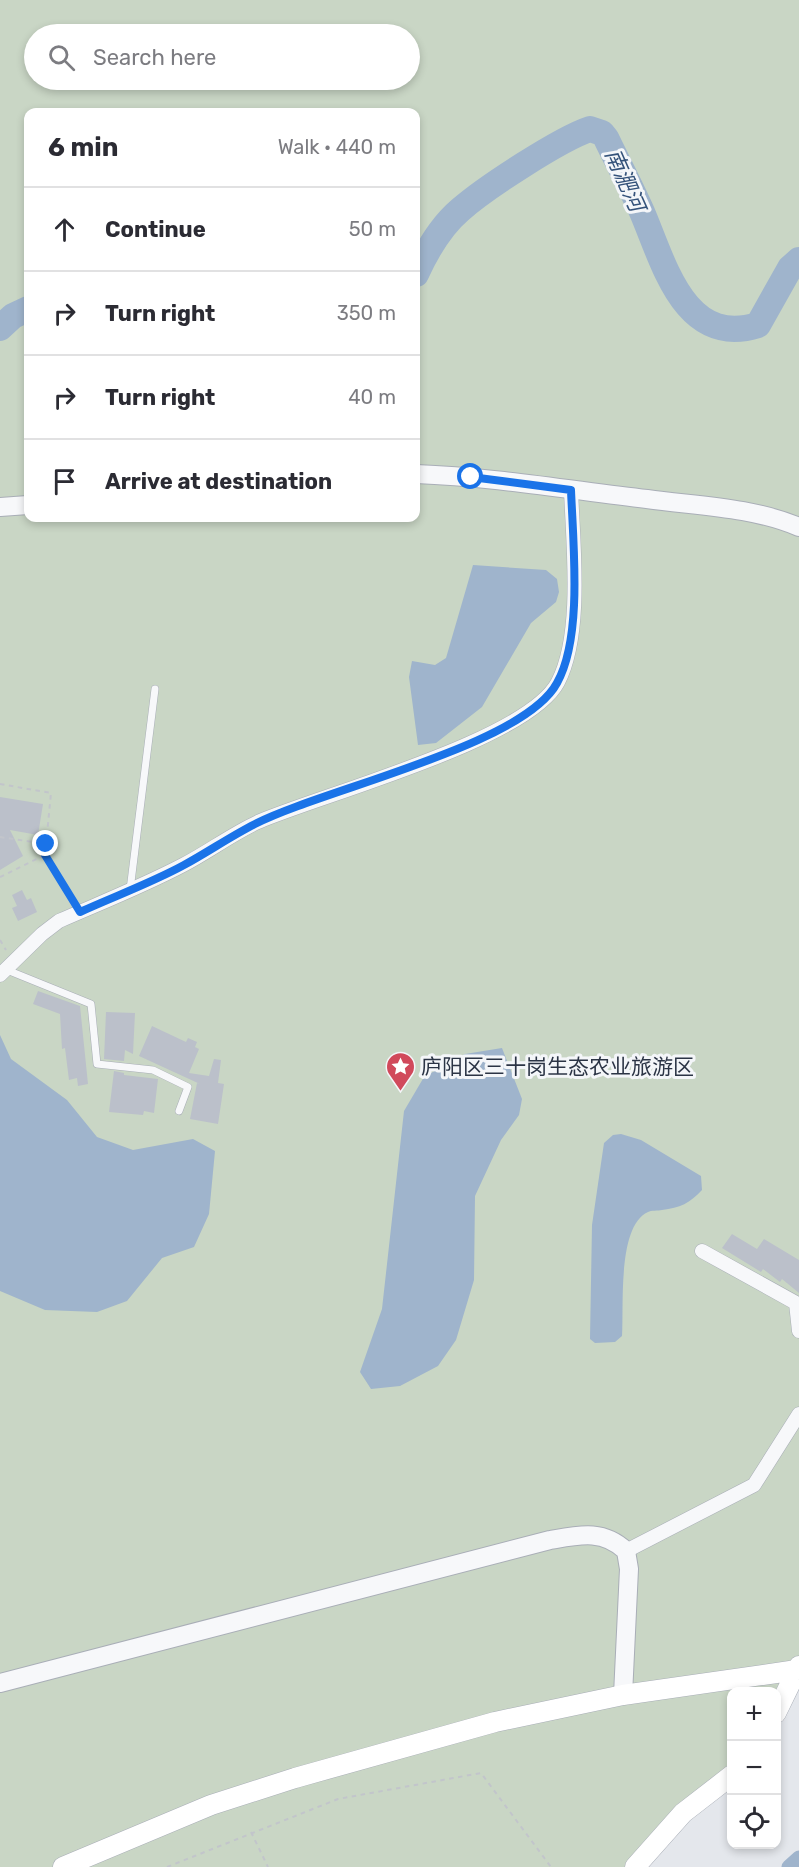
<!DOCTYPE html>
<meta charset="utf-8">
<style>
body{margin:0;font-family:Rubik,"Noto Sans SC",sans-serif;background:#f2f2f3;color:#2b2b33}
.controls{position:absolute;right:18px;bottom:18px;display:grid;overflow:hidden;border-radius:12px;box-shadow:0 3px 9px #0003}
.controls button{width:54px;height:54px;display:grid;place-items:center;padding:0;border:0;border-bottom:2px solid #e1e1e2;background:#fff;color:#2b2b33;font:30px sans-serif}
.stop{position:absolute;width:18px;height:18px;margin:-14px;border:4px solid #1a73e8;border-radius:50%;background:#fff}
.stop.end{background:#1a73e8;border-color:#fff;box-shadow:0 2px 6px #0008}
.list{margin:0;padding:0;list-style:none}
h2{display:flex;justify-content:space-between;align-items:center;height:78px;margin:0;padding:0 24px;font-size:26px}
h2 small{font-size:20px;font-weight:400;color:#7c7c81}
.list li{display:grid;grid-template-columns:39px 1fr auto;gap:18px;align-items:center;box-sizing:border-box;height:84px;padding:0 24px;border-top:2px solid #e1e1e2}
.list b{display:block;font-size:22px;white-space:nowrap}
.list em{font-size:20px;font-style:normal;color:#7c7c81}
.icon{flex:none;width:33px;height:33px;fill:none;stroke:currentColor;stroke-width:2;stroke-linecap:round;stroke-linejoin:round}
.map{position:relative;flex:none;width:799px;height:1867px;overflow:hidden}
.search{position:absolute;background:#fff;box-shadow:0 3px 9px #0003;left:24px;top:24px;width:396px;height:66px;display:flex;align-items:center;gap:15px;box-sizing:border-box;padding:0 21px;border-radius:33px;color:#7c7c81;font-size:22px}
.panel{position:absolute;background:#fff;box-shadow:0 3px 9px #0003;left:24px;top:108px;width:396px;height:414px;border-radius:12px}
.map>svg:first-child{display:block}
</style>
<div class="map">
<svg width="799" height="1867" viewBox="0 0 799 1867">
<rect width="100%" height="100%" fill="#e4e7ec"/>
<!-- green -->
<path fill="#c9d6c5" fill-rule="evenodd" d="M0,0h799v1666l-23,26h-44l-1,83 -96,92h-635zM34,34h376v46h-376zM28,112h388v406h-388z"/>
<!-- water -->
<path fill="#9fb4cc" d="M473,565l73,5 11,9 2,13 -3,10 -25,21 -49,84 -46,36 -18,2 -9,-68 3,-16 23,4 11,-7z
M0,1035l11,24 56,41 30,37 36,13 60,-11 22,12 -6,63 -15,33 -32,11 -35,43 -30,11 -52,-2 -45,-19z
M502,1048l20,51 -3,16 -18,25 -26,56 -1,84 -18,60 -18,26 -38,20 -29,3 -11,-17 22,-63 22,-198 20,-34 41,-23z
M621,1134l20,6 60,36 1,14c-12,13 -22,18 -40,20 -4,1 -11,0 -14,2 -31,14 -24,94 -26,124l-7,6 -20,1 -5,-4 2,-114 12,-82 9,-8z"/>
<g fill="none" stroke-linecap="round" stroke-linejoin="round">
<!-- canal -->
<path stroke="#9fb4cc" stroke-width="15" d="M789,1867l10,-9"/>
<!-- river -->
<path stroke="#9fb4cc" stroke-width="26" d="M416,274c11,-24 24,-47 44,-64 25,-22 100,-71 130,-81l12,4 4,5c12,25 25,49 36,74 22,51 42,136 116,113l32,-57 9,-8
M0,328l13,-12 15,-7"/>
</g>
<!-- building -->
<path fill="#bbc0ca" d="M0,797l43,7 -5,31 -28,-5 13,26 -23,14z
M22,890l5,10 4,-2 6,14 -19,9 -6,-13 5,-2 -5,-11z
M38,991l42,15 8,78 -10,2 -1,-8 -8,2 -4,-32 -3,1 -2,-35 -27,-10z
M106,1012l29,1 -2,41 -8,-4 -1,11 -20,-2z
M152,1026l34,16 2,-4 9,4 -2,5 4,2 -10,24 20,3 5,-17 7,1 -3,23 6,1 -6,40 -28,-5 7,-36 3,1 -61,-28z
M114,1071l10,2v2l34,4 -4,34 -10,-2 -1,4 -34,-3z
M732,1234l25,15 7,-10 35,21v33l-17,-14 -2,3 -17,-13 -2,3 -39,-24z"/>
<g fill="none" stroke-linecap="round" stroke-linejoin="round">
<defs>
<path id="service" d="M130,890l25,-201
M7,970l84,34 6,60 56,6 35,17 -9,24"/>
<path id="minor" d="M0,975l42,-41 17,-13c41,-18 84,-35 124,-56 25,-13 49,-31 75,-43 65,-28 270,-82 300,-140 25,-48 15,-138 13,-192
M702,1251l94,52 3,28
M626,1551l128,-66 45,-71"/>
<path id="tertiary" d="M416,474c77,3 154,16 231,25 50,7 105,8 152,28
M0,507l28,-2
M0,1683l550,-143c29,-5 53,-11 76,11l3,18 -6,126"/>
<path id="secondary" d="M776,1713l23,-47
M63,1867l148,-62 84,-27 200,-56 128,-27 174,-25
M635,1867l48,-54 49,-38"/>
</defs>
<!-- service casing -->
<use href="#service" stroke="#a9aeb7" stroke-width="8"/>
<!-- minor casing -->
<use href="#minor" stroke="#a9aeb7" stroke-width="15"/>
<!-- tertiary casing -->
<use href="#tertiary" stroke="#a9aeb7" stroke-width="20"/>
<!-- secondary casing -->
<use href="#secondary" stroke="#a9aeb7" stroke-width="21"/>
<!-- path -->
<path stroke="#c2c5cb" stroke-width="2" stroke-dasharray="4.5 4.5" stroke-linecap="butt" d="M0,784l51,9 -6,62 29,46
M0,837l46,7
M0,877l45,-22
M0,940l6,10
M251,1832l17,35
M167,1867l171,-68 143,-26 70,94"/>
<!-- service -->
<use href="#service" stroke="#f7f8fa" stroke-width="7"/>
<!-- minor -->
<use href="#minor" stroke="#f7f8fa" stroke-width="14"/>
<!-- tertiary -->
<use href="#tertiary" stroke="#f7f8fa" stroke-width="18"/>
<!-- secondary -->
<use href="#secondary" stroke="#fff" stroke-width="20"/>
</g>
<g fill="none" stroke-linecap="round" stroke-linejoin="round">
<!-- route -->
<path stroke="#1a73e8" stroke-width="8" d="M46,844l-1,11 35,57c35,-16 71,-29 104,-47 24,-13 47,-29 71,-41 68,-35 268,-78 302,-141 26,-46 16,-140 14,-193l-100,-13"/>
</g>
<!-- icons -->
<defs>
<symbol id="sight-pin" viewBox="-11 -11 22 30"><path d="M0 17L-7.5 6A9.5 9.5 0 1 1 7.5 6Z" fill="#d1495b" stroke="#f4f6f9"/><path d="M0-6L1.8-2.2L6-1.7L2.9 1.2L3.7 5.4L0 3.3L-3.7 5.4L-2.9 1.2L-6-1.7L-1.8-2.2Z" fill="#fff"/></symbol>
</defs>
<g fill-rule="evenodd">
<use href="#sight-pin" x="384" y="1050" width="33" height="45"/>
</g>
<g text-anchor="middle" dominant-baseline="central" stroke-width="6" stroke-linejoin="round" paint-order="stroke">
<!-- poi labels -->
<g font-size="21" fill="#2b3445" stroke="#f4f6f9" text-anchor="start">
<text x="421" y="1066">庐阳区三十岗生态农业旅游区</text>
</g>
<!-- water labels -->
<g font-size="22" font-style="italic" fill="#34527a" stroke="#f4f6f9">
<text transform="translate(625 180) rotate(66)">南淝河</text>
</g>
</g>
</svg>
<div class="controls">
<button>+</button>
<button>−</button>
<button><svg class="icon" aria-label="locate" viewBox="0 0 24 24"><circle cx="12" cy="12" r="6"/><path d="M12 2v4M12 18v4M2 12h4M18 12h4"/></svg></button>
</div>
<div class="stop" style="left:471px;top:477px"></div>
<div class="stop end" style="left:46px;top:844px"></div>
<div class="search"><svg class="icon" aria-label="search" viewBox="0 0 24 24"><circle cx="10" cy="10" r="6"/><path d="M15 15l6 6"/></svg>Search here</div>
<section class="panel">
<h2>6 min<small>Walk · 440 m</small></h2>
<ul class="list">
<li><svg class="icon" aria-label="ahead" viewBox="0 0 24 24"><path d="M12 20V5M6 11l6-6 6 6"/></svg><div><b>Continue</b></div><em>50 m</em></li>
<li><svg class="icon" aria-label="right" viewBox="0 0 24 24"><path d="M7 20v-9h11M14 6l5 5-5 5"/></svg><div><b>Turn right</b></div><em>350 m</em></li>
<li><svg class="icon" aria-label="right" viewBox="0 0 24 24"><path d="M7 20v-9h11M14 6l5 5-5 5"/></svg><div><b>Turn right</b></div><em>40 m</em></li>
<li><svg class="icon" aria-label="arrive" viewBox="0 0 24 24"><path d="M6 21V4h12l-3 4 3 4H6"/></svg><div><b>Arrive at destination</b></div></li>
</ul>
</section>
</div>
